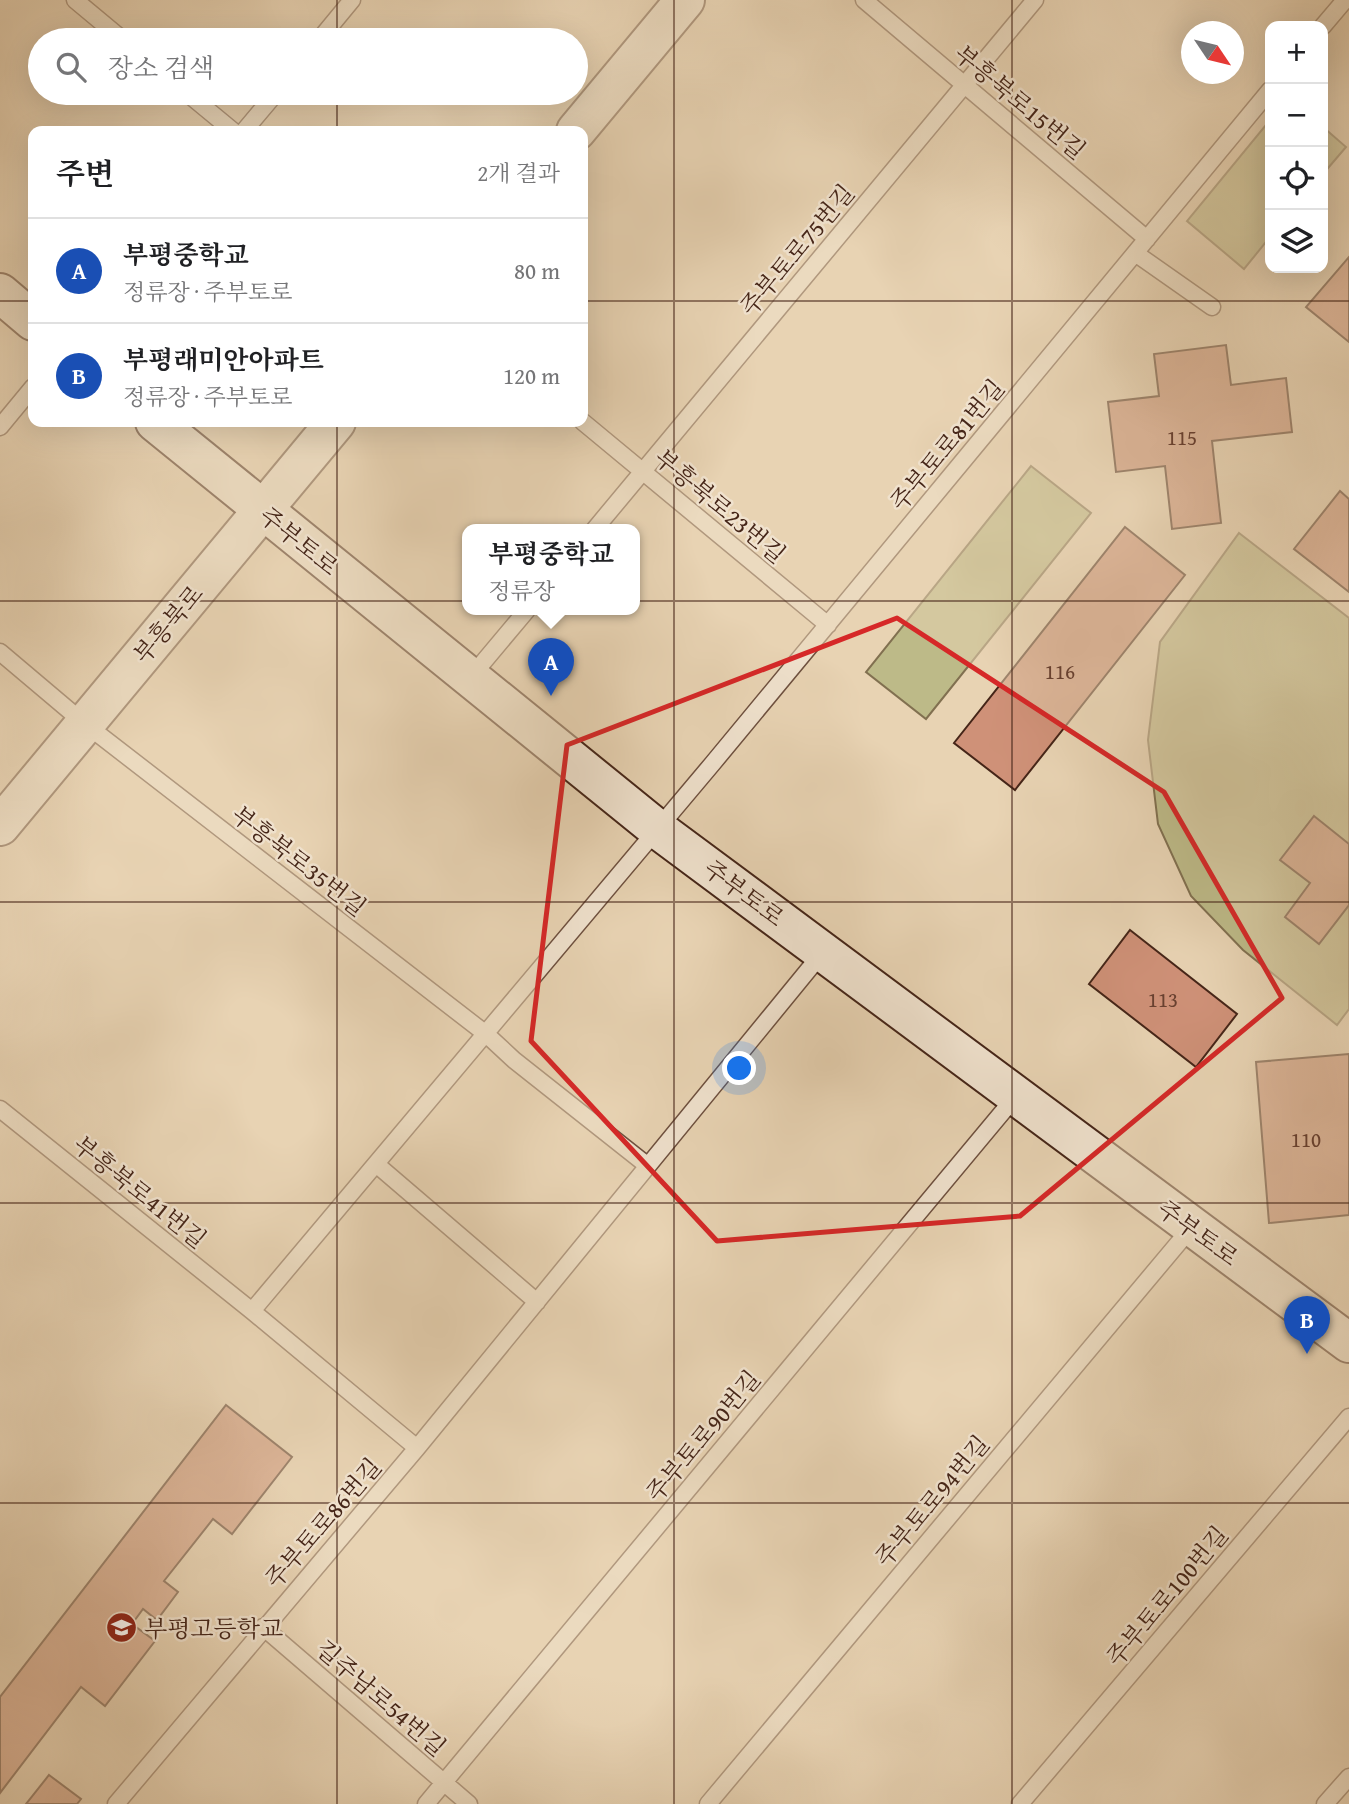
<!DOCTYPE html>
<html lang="ko">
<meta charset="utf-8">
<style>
body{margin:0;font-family:"Gentium Book Plus","Noto Serif KR",serif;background:#f2f2f2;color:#202124}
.controls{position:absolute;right:21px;top:21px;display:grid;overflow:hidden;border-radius:14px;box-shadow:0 7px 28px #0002}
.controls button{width:63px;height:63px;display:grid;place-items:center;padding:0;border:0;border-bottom:2px solid #e0e0e0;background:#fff;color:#202124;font:35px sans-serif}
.compass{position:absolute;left:1181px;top:21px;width:63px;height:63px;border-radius:50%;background:#fff;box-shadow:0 7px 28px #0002;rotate:125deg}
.you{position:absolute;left:740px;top:1069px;width:24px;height:24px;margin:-18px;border:5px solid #fff;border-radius:50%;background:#1a73e8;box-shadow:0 0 0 10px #1a73e833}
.badge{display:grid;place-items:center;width:46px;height:46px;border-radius:50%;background:#7c3aed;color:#fff;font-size:23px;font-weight:700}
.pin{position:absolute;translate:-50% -58px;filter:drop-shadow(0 2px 4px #0008)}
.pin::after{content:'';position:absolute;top:37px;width:24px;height:21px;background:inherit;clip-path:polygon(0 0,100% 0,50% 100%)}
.popup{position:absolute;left:462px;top:524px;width:178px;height:91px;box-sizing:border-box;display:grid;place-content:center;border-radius:14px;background:#fff;filter:drop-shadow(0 2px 5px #0005);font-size:23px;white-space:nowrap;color:#757577}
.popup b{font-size:26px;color:#202124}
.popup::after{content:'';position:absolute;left:50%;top:100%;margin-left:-14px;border:14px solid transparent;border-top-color:#fff}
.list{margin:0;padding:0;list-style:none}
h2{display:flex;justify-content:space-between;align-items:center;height:91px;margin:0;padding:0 28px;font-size:30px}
h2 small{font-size:23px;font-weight:400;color:#757577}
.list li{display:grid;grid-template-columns:46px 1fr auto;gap:21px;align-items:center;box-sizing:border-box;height:105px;padding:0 28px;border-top:2px solid #e0e0e0}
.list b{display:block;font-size:26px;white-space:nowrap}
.list p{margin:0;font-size:23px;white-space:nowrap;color:#757577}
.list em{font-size:23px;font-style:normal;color:#757577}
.icon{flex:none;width:38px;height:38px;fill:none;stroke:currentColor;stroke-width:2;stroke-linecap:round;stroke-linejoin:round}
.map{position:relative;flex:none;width:1349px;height:1804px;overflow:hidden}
.search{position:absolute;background:#fff;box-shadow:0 7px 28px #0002;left:28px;top:28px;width:560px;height:77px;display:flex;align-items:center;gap:18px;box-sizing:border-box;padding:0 24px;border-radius:38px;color:#757577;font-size:26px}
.panel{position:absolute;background:#fff;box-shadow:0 7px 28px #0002;left:28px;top:126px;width:560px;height:301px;border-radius:14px}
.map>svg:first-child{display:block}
</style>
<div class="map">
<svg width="1349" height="1804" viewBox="0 0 1349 1804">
<rect width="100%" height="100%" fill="#e8d3b3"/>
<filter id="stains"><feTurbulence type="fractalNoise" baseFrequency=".00286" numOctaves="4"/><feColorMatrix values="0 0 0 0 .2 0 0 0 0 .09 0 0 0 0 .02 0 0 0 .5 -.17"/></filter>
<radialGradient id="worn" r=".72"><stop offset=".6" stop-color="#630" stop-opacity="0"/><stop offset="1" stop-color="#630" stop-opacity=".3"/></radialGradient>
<!-- green -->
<path fill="#bdba88" stroke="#817050" stroke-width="2" d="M1270,120v117l-26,32 -57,-48z
M1323,127l23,20 -23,27z
M1031,466l60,47 -165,206 -60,-47z
M1239,533l110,85v391l-12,16 -94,-75 -52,-54 -33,-72 -10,-84 12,-98z"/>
<!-- building -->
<path fill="#cf9178" stroke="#452518" stroke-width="2" d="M1349,257v85l-43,-35z
M1226,345l5,40 55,-7 6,54 -80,9 9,82 -49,6 -7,-63 -49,6 -8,-70 51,-6 -5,-42z
M1340,491l9,8v93l-55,-43z
M1125,527l60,48 -170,215 -61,-47z
M1314,816l35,28v61l-30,39 -34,-27 25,-34 -30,-23z
M1130,930l107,84 -41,53 -107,-83z
M1349,1054v161l-80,8 -13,-161z
M226,1405l66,52 -60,77 -19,-15 -49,62 14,11 -21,28 -14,-11 -11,15 23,17 -50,65 -24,-19 -81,106v-96z
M49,1775l32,24 -4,5h-51z"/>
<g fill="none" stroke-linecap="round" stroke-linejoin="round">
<defs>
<path id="service" d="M75,0l48,40
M864,0l283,239
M1323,26l22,-26
M319,40l33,-40
M187,93l46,38
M244,131l32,-38
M1135,253l77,54
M583,422l245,203
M0,427l33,-40
M594,530l441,-530
M0,652l84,71 402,311 28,26 134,106
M470,678l57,-68
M0,1109l252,202 165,137
M376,1164l161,138
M252,1311l461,-548 557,-673
M263,1627l206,177
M116,1804l301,-356 406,-496
M426,1804l589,-707
M708,1804l483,-576
M1020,1804l329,-387
M1325,1804l24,-27"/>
<path id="tertiary" d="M576,131l109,-131
M0,826l336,-404"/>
<path id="secondary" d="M0,293l33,28
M155,422l501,406 693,515"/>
</defs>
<!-- service casing -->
<use href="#service" stroke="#6e503f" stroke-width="19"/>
<!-- tertiary casing -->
<use href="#tertiary" stroke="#6e503f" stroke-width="42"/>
<!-- secondary casing -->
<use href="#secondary" stroke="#452518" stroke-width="42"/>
<!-- service -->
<use href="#service" stroke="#f0e2ce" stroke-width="16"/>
<!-- tertiary -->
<use href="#tertiary" stroke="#f0e2ce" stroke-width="38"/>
<!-- secondary -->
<use href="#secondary" stroke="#f0e2ce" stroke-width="38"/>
</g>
<!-- marked area -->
<path d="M0 0H1349V1804H0ZM897,618l267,174 118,206 -262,218 -303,25 -186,-200 36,-296z" fill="#e8d3b3" fill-opacity=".55" fill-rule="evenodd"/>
<path fill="none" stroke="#d62828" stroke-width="5" stroke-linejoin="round" d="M897,618l267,174 118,206 -262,218 -303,25 -186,-200 36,-296z"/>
<!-- grid -->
<path fill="none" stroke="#452518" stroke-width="2" stroke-opacity="0.55" d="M337,0v40M674,0v1804M1012,0v1804M337,93v38M0,301h33M583,301h766M337,422v1382M0,601h1349M0,902h1349M0,1203h1349M0,1503h1349"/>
<!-- icons -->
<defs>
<symbol id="school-disc" viewBox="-11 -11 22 22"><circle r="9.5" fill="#8f2418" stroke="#f0e2ce"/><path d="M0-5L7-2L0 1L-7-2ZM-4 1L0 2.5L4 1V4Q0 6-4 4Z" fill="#fff"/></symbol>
</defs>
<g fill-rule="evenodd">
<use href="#school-disc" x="104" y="1610" width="35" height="35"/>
</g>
<g text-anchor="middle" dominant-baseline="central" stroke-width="5" stroke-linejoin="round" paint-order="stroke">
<!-- number labels -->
<g font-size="21" fill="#684030">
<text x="1182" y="437">115</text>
<text x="1060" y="671">116</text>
<text x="1163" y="999">113</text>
<text x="1306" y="1139">110</text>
</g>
<!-- street labels -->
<g font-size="24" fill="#452518" stroke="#f0e2ce">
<text transform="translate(1020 102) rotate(40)">부흥북로15번길</text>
<text transform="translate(797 250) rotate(-50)">주부토로75번길</text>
<text transform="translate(947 445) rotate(-50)">주부토로81번길</text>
<text transform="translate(720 506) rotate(40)">부흥북로23번길</text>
<text transform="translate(299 541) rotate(39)">주부토로</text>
<text transform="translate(168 624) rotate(-50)">부흥북로</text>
<text transform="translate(299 861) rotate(38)">부흥북로35번길</text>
<text transform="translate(744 893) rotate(37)">주부토로</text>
<text transform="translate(140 1192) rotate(39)">부흥북로41번길</text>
<text transform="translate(1198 1233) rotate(36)">주부토로</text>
<text transform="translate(703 1436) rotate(-50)">주부토로90번길</text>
<text transform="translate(932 1501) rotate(-50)">주부토로94번길</text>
<text transform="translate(323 1523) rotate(-49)">주부토로86번길</text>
<text transform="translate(1167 1596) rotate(-50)">주부토로100번길</text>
<text transform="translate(381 1698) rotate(41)">길주남로54번길</text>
</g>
<!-- poi labels -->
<g font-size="24" fill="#452518" stroke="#f0e2ce" text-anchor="start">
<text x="144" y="1628">부평고등학교</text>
</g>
</g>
<rect width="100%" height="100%" filter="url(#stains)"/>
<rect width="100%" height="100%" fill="url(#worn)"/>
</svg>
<div class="controls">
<button>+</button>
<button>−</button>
<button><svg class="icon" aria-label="locate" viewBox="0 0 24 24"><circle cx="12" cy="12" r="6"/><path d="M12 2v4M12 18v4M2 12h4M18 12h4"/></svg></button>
<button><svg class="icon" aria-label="layers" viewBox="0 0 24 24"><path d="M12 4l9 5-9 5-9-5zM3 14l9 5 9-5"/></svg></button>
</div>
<svg class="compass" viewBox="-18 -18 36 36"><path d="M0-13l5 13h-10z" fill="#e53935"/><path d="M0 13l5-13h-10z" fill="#757577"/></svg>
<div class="you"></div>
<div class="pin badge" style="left:551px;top:696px;background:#1a4fb4">A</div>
<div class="popup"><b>부평중학교</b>정류장</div>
<div class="pin badge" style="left:1307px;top:1354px;background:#1a4fb4">B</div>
<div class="search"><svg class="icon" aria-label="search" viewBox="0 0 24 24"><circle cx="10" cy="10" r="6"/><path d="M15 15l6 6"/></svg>장소 검색</div>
<section class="panel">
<h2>주변<small>2개 결과</small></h2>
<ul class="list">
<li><span class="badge" style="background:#1a4fb4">A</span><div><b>부평중학교</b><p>정류장 · 주부토로</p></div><em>80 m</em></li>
<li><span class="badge" style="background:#1a4fb4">B</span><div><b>부평래미안아파트</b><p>정류장 · 주부토로</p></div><em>120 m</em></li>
</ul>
</section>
</div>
